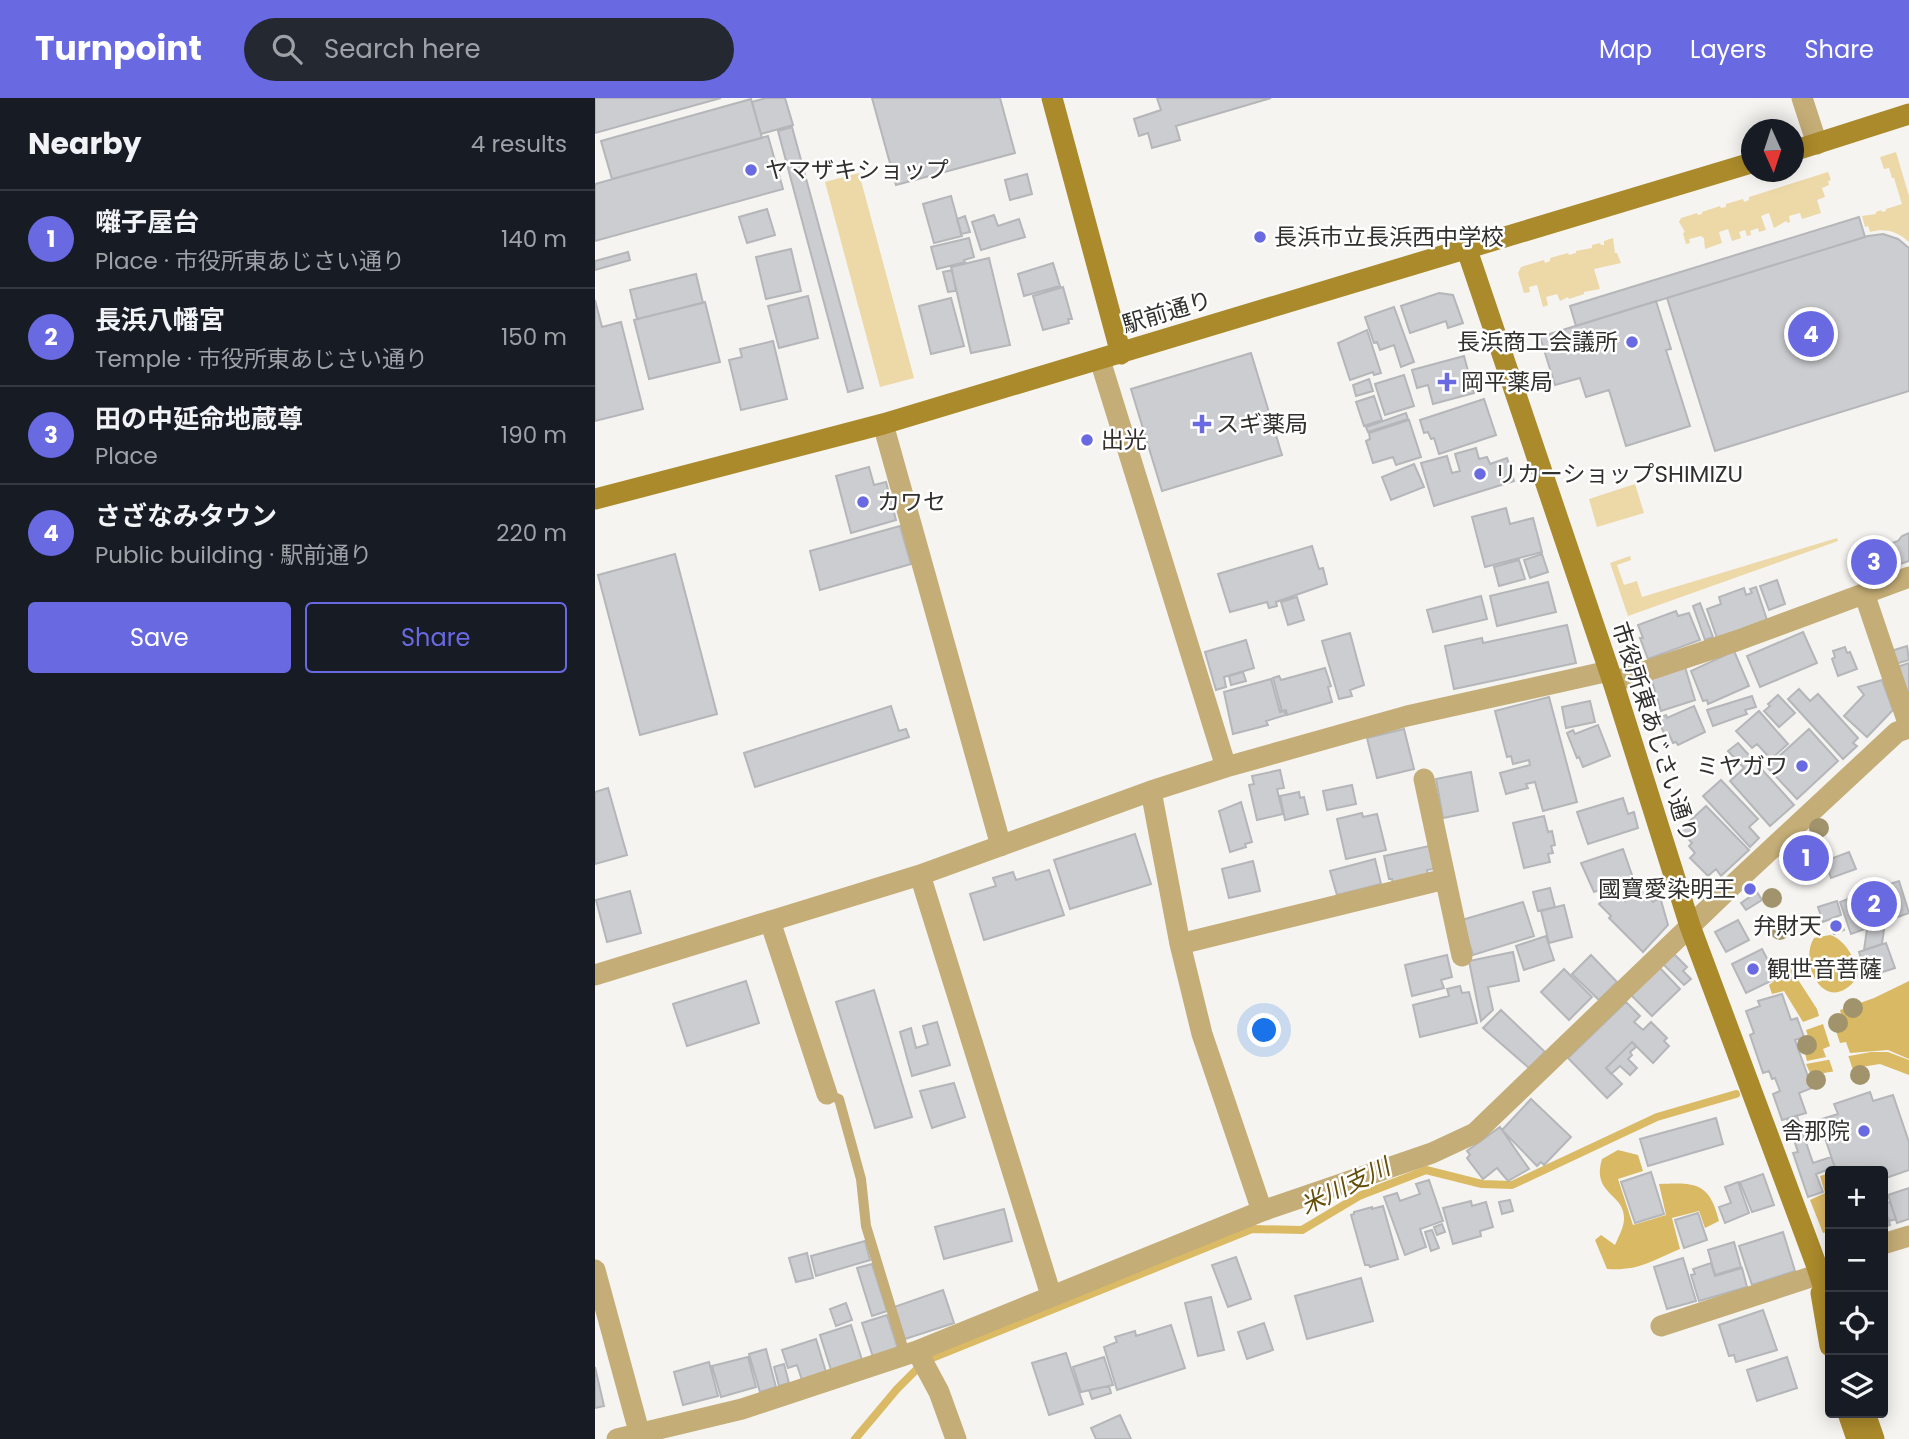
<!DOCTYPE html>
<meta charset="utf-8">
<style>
body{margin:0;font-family:Poppins,"Noto Sans JP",sans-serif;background:#242831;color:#f1f3f6}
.controls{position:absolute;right:21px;bottom:21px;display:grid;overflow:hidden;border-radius:7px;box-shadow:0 4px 18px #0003}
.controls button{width:63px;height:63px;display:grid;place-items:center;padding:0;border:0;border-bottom:2px solid #363941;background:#171b24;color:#f1f3f6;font:35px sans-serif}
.compass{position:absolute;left:1146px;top:21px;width:63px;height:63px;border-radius:50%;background:#171b24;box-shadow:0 4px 18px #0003;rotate:177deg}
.you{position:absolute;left:670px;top:933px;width:24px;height:24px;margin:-18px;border:5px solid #fff;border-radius:50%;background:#1a73e8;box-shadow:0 0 0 10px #1a73e833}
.badge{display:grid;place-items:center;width:46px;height:46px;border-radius:50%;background:#6969e2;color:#fff;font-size:23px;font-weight:700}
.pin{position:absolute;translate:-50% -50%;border:4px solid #fff;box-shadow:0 2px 7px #0006}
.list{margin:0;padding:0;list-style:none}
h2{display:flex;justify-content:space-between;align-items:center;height:91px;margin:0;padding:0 28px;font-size:30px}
h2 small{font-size:23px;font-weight:400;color:#9ea1a6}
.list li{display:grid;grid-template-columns:46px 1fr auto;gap:21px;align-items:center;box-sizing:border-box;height:98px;padding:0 28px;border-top:2px solid #363941}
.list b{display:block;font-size:26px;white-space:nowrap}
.list p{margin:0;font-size:23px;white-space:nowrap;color:#9ea1a6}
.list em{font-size:23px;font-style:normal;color:#9ea1a6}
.actions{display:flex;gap:14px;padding:21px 28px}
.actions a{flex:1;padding:16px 0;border:2px solid #6969e2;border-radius:7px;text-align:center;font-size:24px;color:#6969e2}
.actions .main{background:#6969e2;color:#fff}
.icon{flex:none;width:38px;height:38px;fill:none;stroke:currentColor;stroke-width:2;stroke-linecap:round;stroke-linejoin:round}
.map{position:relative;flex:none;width:1314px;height:1341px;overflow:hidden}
header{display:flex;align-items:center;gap:42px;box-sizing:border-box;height:98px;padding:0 35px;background:#6969e2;color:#fff}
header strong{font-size:33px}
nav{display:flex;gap:38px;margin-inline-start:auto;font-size:24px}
.search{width:490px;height:63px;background:#242831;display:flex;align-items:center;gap:18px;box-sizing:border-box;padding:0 24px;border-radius:38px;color:#9ea1a6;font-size:26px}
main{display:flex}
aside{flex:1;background:#171b24}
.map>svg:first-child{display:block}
</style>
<header>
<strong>Turnpoint</strong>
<div class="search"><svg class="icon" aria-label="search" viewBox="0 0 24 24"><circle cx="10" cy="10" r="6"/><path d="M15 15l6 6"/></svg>Search here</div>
<nav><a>Map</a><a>Layers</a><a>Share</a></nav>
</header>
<main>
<aside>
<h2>Nearby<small>4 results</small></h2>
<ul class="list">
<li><span class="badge">1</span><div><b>囃子屋台</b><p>Place · 市役所東あじさい通り</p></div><em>140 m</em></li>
<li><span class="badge">2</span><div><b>長浜八幡宮</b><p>Temple · 市役所東あじさい通り</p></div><em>150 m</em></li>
<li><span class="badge">3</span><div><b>田の中延命地蔵尊</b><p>Place</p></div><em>190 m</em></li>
<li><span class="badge">4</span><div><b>さざなみタウン</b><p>Public building · 駅前通り</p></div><em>220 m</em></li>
</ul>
<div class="actions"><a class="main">Save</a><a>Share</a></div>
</aside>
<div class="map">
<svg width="1314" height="1341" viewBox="0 0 1314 1341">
<rect width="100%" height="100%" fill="#f5f4f1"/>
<!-- green -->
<path fill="#edd8a7" d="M1301,54l13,44v46c-12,-11 -24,-14 -39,-10l-2,-6 -3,1 -3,-11 14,-2v-2l5,-2 1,2 4,-1v-2l16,-5 -8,-26h-2l-3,-10 -5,1 -4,-12z
M1233,74l3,8 -3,1 1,4 -7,3 3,9 -8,3 4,13 -19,6 -2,-6 -11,3 1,6 -2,1 -2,-2 -12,7 -5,-15 -8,3 5,14 -7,2 -1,-4 -8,3 1,4 -4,1 -2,-6 -6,2 2,6 -9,3 -4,-12 -9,3 3,11 -17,6 -1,-11 -3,-2 -12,3 1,4 -4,1 -3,-11 2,-1 -6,-10 2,-4 16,-5 1,2 4,-1v-2l18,-6 1,2 5,-1v-3l17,-5 1,3 5,-2v-3z
M264,75l55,205 -34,9 -55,-205z
M1018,140l2,15h2l4,10 -27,6 6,20 -16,3v2l-15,5 -1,-2 -8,4 -3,-7 -11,3 2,8 -5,2 -6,-22 -8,2 1,5 -6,1 -6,-20 3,-6 23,-7 1,3 5,-2v-3l18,-5 1,2 7,-2v-2l16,-3v-3l8,-2 1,2h3v-4z
M1040,386l9,29 -47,14 -8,-28z
M1242,440l1,3 -210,75 -18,-53 20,-7 1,4 -14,5 7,20 13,-4 5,16z"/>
<!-- forest -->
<path fill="#dab964" d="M1191,863l31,48 2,7 -16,6 -19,-31 -12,3 -3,-9 10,-8 -5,-11z
M1314,883v78l-21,-9 -38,3 -4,-11 -6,1 -7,-21 9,-4 -2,-8 34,-12z
M1228,926l7,22 -7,3 3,8 -19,4 -5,-19 7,-3 -3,-9z
M1023,1052l20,5 5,16 -25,8 15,46 33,-10 -7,-31c37,-2 51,-1 60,37l-14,7 -6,-17 -27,7 8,31c-29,12 -41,22 -73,20l-12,-29 6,-5 14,10c3,-7 9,-18 9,-26 1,-26 -33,-24 -22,-60z
M1235,1075v58l-7,2 -13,-33 15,-7 -5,-17z"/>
<!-- water -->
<path fill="#dbba65" d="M1235,837c16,5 27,26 28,42 -33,43 -60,-15 -44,-39z
M1276,954h17l21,8v15l-29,-11 -69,11 -5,-11z"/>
<!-- pier -->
<path fill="#f5f4f1" d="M1252,954l6,18 -19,4 -6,-18z"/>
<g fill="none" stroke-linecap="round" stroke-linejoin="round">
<!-- stream -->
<path stroke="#dbba65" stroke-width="8" d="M337,1260l320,-129 50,1 57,-34 67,-26 56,14 30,1 145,-68 79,-23
M260,1341l42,-50 22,-22"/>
</g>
<!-- building -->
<path fill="#cccdd0" stroke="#b5b6b9" stroke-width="2" d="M0,0h126l-126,35z
M171,0h19l8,27 -32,9 -9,-32z
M277,0h128l15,55 -119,32z
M562,0h114l-95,28 4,14 -28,8 -4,-15 -9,3 -5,-17 27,-9z
M156,1l11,39 -150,41 -11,-38z
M197,29l71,261 -15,4 -70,-261z
M173,38l15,53 -188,52v-57z
M432,76l5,20 -22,6 -5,-20z
M356,98l11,40 -28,7 -11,-39z
M172,111l8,26 -28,8 -8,-26z
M399,117l4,11 21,-7 6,18 -44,13 -9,-28z
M370,118l5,16 -9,2 -4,-15z
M1264,119l6,20 -289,89 -6,-20z
M1288,136l15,5 11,9v143l-194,60 -48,-153 201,-62z
M374,140l5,19 -10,3 1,2 -28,7 -6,-22z
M196,151l10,42 -35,8 -10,-42z
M33,154l2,8 -35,10v-9z
M394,160l21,87 -39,8 -20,-86z
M458,165l7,23 -36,10 -6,-22z
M357,172l4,21 -8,1 -5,-20z
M101,176l7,29 -66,16 -7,-29z
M468,189l9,32h-4l1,4 -26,7 -10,-34z
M844,195l14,2 10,28 -15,5 -2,-7 -36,12 -9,-27z
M213,198l10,42 -39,10 -11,-42z
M356,200l13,48 -33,8 -12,-48z
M0,202l7,27 19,-5 22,87 -48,12z
M1061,203l15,48 -5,1 24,76 -64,20 -17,-56 -23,7 -6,-19 -25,7 -15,-48z
M110,204l15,60 -71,17 -15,-59z
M799,209l20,55 -13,5 -7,-22 -14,5 -3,-8 -3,1 -9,-26z
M772,232l14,43 -7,2 -1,-3 -23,8 -12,-37z
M178,243l14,58 -46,11 -12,-50 13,-3 -2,-8z
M656,255l31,102 -120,36 -31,-102z
M869,258l10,37 -41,11 -5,-19 -11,3 -5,-18z
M809,277l10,31 -29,9 -10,-31z
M774,281l4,12 -17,5 -3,-11z
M779,298l8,24 -18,6 -8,-24z
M889,301l12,36 -57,19 -5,-16 -3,1 -3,-7 -4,1 -4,-13z
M811,315l2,6 -40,13 -2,-5z
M814,322l12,37 -25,8 -3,-8 -20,6 -7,-22 4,-2 -1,-6z
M881,350l3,11 8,-2 3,7 17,-6 7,23 -80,25 -13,-43 26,-7 5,17 8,-2 -5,-17z
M819,366l10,23 -33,13 -9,-23z
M274,369l5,18 12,-3 10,38 -45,13 -15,-57z
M911,410l4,16 23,-6 9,34 -57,15 -13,-50z
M305,428l11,38 -91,26 -10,-39z
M1314,435v28l-21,7 -7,-21 17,-6 4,-5z
M1283,442l10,32 -22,7 -9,-26 3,-1 -2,-6z
M717,448l7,23 4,-1 4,16 -51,18 1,4 -8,2 -2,-6 -37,10 -12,-38z
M80,456l42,160 -77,21 -42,-160z
M947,456l6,18 -18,6 -6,-18z
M924,462l6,19 -26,7 -5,-19z
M1182,482l8,24 -16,6 -9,-24z
M953,484l8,30 -59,14 -7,-30z
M1161,489l11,33 -50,18 -10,-29 14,-5 -2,-7 25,-9 2,7 6,-2 -2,-4z
M886,498l6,23 -54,13 -6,-22z
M702,499l7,23 -16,5 -7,-23z
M1105,505l13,34 -8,3 -12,-34z
M1081,513l2,5 11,-3 11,27 -52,19 -8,-21h3l-5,-13z
M972,527l9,38 -122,26 -9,-43 37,-8 1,5z
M1208,534l14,31 -57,24 -13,-31z
M755,535l14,52 -14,5 2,6 -13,3 -17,-58z
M651,542l8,28 -30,9 2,10 -10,3 -11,-38z
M1312,548l2,14 -14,4 -4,-13z
M1250,549l2,6 3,-1 7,17 -19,7 -6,-17 3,-2 -2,-6z
M1139,553l15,35 -41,18 -1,-4 -4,1 -12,-30z
M1314,565v40l-12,-36z
M1090,569l10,33 -34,11 -10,-33z
M730,570l6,18 -3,1 4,15 -45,13 -1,-5 -4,1 -9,-33 6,-2 2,4z
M648,574l3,9 -15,4 -2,-9z
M676,581l9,33 4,-1 2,4 -20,6 2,4 -35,9 -9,-42z
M1287,582l11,30 -26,27 -23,-21 20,-21 -6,-8z
M1204,591l11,12 8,-7 40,44 -5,5 4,3 -14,13 -55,-60z
M1183,597l17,18 -16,14 -15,-16 6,-5 -2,-2z
M1157,598l4,11 -11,3 2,4 -34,12 -6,-16z
M954,599l28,105 -34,9 -8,-29 -9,2 2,4 -22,6 -6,-21 30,-8 -1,-5 -16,4 -2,-8 -4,1 -12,-46z
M995,603l5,21 -29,6 -4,-21z
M296,608l8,25 7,-2 3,8 -154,50 -11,-34z
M1099,608l11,26 -27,13 -2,-3 -3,1 -4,-9 -4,2 -7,-18 8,-3 1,3z
M1164,613l29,33 -17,15 -14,-15 -5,4 -16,-17z
M1003,627l12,31 -27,11 -4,-10 -2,1 -10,-25 6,-3 2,4z
M809,631l10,40 -37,9 -10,-40z
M1214,631l29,32 -41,38 -30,-32z
M1143,645l56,62 -24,21 -40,-45 14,-13 -16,-17z
M685,672l4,18 -7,1 6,25 -26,6 -8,-35 5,-1 -2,-8z
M876,674l7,39 -35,7 -7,-39z
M1126,682l37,39 -9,8 10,11 -9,9 -47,-51z
M757,687l4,19 -29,6 -4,-19z
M13,690l19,67 -32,9v-72z
M704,694l1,6 4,-1 4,17 -23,6 -5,-24z
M1028,700l5,16 6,-2 4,16 -50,16 -11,-32z
M646,704l11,40 -7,2 1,3 -16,5 -11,-41z
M1111,708l43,44 -28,26 -5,-7 -8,7 -18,-18 5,-5 -6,-7 3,-3 -12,-13z
M767,715l1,4 14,-3 9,36 -40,9 -9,-40z
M949,718l4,16 4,-1 3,14 -4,1 2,7 -5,1 2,8 -26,6 -11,-45z
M540,736l16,50 -81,25 -16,-49z
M1218,746l6,20 -19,7 -7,-19z
M839,747l5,23 -12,2 1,6 -35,8 -1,-5h-3l-5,-23z
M1028,751l10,29 -39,14 -13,-29z
M1254,754l7,17 -25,9 -6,-17z
M780,761l6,25 -44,11 -7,-24z
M658,763l7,30 -31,7 -7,-29z
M454,772l15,45 -80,25 -14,-46 26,-8 -3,-8 20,-6 3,8z
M1304,783l10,32 -58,21 -11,-32 16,-6 -2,-6 16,-6 2,6z
M955,790l5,19 -17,4 -5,-19z
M1043,790l15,14 7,-5 8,28 -25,27 -34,-34 2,-2 -12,-12 14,-14 12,11z
M35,793l11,42 -34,9 -11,-42z
M1162,794l5,8 -16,10 -5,-7z
M1242,803l4,14 -18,7 -5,-15z
M928,804l11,34 -61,19 -11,-35z
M969,807l8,32 -23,6 -8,-32z
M1143,822l11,20 -23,12 -11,-20z
M1245,823l4,9 -10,4 -4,-9z
M1290,824l-3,22 -18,6 3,-21z
M951,838l8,24 -30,10 -8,-24z
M1291,845l9,25 -28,9 -8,-25z
M1167,851l15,29 -31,15 -14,-29z
M918,854l6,29 -31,6 5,23 -12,11 -12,-60z
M1078,855l14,14 -4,4 8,8 -7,6 -22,-22z
M852,857l5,22 -11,3 3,8 -32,8 -7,-31z
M996,857l26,27 -18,18 -27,-26z
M1064,869l21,22 -28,27 -21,-21z
M969,871l28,28 -23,23 -28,-28z
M151,883l13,42 -72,23 -14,-42z
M865,888l2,7 7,-1 8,31 -57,14 -7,-32 36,-9 -2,-7z
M279,892l38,127 -37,11 -39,-126z
M1187,896l9,26 6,-2 7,19 -9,3 17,48 -13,5 7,20 -24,7 -9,-26 7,-3 -5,-13 -3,1 -3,-8 -6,2 -13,-38 4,-2 -8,-22 14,-5 -2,-5z
M1031,904l14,14 -6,6 9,8 8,-8 16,16 -3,3 5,5 -16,17 -21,-21 -26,26 16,16 -15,14 -39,-40z
M906,912l44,42 -16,16 -46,-40z
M342,924l13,43 -38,11 -12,-44 11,-4 5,20 12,-4 -5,-18z
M1037,944l4,5 -6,5 2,3 -4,4 9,9 -7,7 -10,-9 -9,8 -5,-6z
M359,985l11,34 -33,11 -12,-37z
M1275,994l3,9 20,-6 16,47v28l-26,9v-8h-47l-17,-51 19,-6 -4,-10z
M936,1001l40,38 -27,28 -3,-3 -4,4 -35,-36z
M1202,1018l16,47 18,-6 4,10 -19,7 7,18 -15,5 -15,-44 5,-1 -11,-33z
M1121,1020l7,26 -75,22 -8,-27z
M905,1029l29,42 -21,12 -11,-13 -14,11 -16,-21 3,-3 -3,-4z
M1056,1074l13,42 -29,9 -14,-41z
M1168,1076l11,31 -22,7 -12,-30z
M834,1082l14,41 -23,8 6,18 -21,8 -21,-58 13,-4 3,8 20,-7 -4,-10z
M1143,1084l11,31 -24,10 -6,-16 12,-4 -6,-16z
M1314,1090v31l-12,4 -9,-28z
M915,1102l3,11 -11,3 -3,-12z
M876,1103l1,5 14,-4 7,25 -13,4 1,5 -28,8 -10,-36z
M1295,1104l6,17 -7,2 -6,-17z
M1288,1105l7,22 -7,3z
M788,1108l15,53 -28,8 -1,-2h-4l-14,-50 3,-1v-2l18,-5v2z
M409,1111l8,32 -68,18 -9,-32z
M1103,1115l9,27 -23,8 -9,-28z
M847,1126l3,8 -8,3 -3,-8z
M837,1132l7,18 -8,3 -6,-19z
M1188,1134l12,39 -43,14 -13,-39z
M270,1143l5,19 -54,16 -5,-20z
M1139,1144l7,25 -26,8 -7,-25z
M212,1155l6,25 -17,4 -7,-24z
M641,1159l15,42 -23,8 -16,-42z
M1088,1160l13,43 -29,8 -13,-42z
M1116,1165l4,13 27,-8 5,19 -48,14 -8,-26 4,-1 -2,-5z
M277,1166l15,47 -15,5 -15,-48z
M766,1180l12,43 -66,18 -12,-43z
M348,1192l11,33 -49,16 -11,-32z
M616,1199l13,53 -26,6 -13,-53z
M251,1205l6,17 -16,6 -6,-17z
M1168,1212l14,40 -41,12 -2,-7 -5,1 -10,-31z
M292,1217l11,34 -25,8 -11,-34z
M669,1225l9,27 -26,9 -9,-27z
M256,1227l12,38 -31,10 -12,-38z
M576,1227l14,43 -68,22 -13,-43 13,-5 -2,-5 20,-6 1,5z
M221,1241l10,33 -24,8 -5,-15 -9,3 -6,-18z
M171,1251l10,38 -16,5 -11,-38z
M471,1255l17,51 -34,11 -17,-52z
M153,1259l8,30 -35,10 -9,-31z
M509,1259l9,28 -32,7 -8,-25z
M1192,1259l10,31 -40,13 -10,-31z
M114,1264l9,34 -35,9 -9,-33z
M189,1266l5,19 -10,3 -5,-19z
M0,1269l9,39 -9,2z
M514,1288l2,7 -19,6 -3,-9z
M525,1317l11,24h-35l-5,-11z"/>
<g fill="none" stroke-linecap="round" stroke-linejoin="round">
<!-- lane -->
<path stroke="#c4ad76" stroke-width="10" d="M232,996l12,5 22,80 5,47 39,128"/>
<!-- street -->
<path stroke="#c4ad76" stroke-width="21" d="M1207,0l15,46
M505,262l126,407
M288,326l118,422
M1269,495l45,133
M1018,584l126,-42 170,-63
M829,681l38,177
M556,693l29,153 265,-65
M325,777l131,420
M175,823l57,173
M585,846l22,90 60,177
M0,877l325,-100 231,-84 75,-24 181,-51 202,-45
M1288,1146l26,-8
M0,1172l46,169
M1066,1228l159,-52
M322,1253l22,41 17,47
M22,1341l125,-30 175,-58 345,-140 170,-58 43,-20 263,-253 159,-148 12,-4"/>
<!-- secondary -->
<path stroke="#ab8a2b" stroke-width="21" d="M457,0l69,256
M1198,53l116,-37
M872,152l146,432 77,244 126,338 14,43
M0,401l288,-75 868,-261
M1226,1195l9,53
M1253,1315l9,26
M1270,1315l9,26"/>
</g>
<!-- trees -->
<g fill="#a1946c">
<circle cx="1224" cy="730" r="10"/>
<circle cx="1177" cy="800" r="10"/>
<circle cx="1185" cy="832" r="10"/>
<circle cx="1258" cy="910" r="10"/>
<circle cx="1243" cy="925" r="10"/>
<circle cx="1212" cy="947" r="10"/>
<circle cx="1265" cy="977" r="10"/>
<circle cx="1221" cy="982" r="10"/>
</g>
<!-- markers -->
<g fill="#6969e2" stroke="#fff" stroke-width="2.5">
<circle cx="156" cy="72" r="7"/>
<circle cx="665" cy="139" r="7"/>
<circle cx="1037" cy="244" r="7"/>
<path d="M848.5 273.5h7v7h7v7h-7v7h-7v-7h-7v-7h7z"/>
<path d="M603.5 315.5h7v7h7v7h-7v7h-7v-7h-7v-7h7z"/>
<circle cx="492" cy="342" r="7"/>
<circle cx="885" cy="376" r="7"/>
<circle cx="268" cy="404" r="7"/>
<circle cx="1207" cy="668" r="7"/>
<circle cx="1155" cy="791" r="7"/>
<circle cx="1241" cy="828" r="7"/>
<circle cx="1158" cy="871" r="7"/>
<circle cx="1269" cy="1033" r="7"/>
</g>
<g text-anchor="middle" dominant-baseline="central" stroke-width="5" stroke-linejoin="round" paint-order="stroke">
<!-- poi labels -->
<g font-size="23" fill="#31302f" stroke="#fff" text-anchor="start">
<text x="170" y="72">ヤマザキショップ</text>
<text x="679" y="139">長浜市立長浜西中学校</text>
<text x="1023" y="244" text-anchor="end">長浜商工会議所</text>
<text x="866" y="284">岡平薬局</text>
<text x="621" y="326">スギ薬局</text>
<text x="506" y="342">出光</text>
<text x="899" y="376">リカーショップSHIMIZU</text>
<text x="282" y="404">カワセ</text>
<text x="1193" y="668" text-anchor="end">ミヤガワ</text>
<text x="1141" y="791" text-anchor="end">國寶愛染明王</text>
<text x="1227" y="828" text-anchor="end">弁財天</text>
<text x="1172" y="871">観世音菩薩</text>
<text x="1255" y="1033" text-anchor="end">舎那院</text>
</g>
<!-- street labels -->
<g font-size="23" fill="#31302f" stroke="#fff">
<text transform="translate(572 214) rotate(-17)">駅前通り</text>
<text transform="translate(1060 634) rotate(72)">市役所東あじさい通り</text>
</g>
<!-- water labels -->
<g font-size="24" font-style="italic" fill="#634d07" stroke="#fff">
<text transform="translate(750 1088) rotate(-26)">米川支川</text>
</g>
</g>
</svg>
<div class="controls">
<button>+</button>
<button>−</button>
<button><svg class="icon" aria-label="locate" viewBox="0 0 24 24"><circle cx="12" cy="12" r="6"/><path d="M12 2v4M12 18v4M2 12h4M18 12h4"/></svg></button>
<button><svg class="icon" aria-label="layers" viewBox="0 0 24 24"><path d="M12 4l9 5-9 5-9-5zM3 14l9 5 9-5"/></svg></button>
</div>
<svg class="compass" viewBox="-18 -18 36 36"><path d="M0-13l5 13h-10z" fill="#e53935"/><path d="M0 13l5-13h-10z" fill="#9ea1a6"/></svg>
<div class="you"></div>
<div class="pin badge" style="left:1211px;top:760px">1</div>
<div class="pin badge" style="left:1279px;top:806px">2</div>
<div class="pin badge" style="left:1279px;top:464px">3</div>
<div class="pin badge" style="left:1216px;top:236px">4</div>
</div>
</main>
